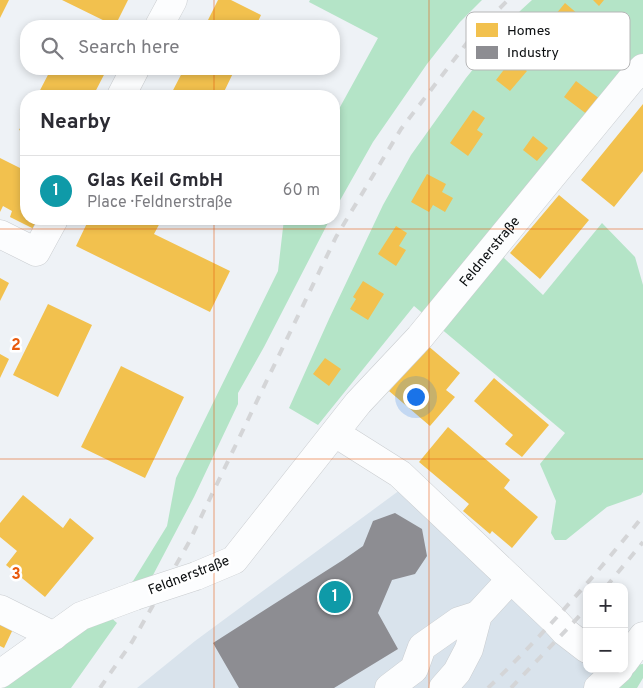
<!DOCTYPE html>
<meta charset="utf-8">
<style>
body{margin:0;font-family:Overpass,sans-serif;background:#f7f7f7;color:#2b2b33}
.controls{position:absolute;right:15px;bottom:15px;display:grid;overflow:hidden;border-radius:10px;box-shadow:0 2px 8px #0003}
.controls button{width:45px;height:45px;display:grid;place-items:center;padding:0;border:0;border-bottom:1px solid #e1e1e2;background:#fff;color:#2b2b33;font:25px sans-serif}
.you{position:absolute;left:415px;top:396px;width:18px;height:18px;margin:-12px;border:4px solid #fff;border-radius:50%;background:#1a73e8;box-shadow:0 0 0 8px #1a73e833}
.badge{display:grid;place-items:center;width:32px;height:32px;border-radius:50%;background:#2563eb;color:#fff;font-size:16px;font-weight:700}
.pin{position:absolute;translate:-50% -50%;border:2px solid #fff;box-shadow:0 1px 5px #0006}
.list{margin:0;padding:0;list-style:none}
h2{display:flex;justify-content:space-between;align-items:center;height:65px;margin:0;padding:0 20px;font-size:21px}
h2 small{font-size:16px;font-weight:400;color:#7c7c81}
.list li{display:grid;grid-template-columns:32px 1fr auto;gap:15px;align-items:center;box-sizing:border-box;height:70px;padding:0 20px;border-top:1px solid #e1e1e2}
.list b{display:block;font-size:19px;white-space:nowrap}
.list p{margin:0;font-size:16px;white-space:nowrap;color:#7c7c81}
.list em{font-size:16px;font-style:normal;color:#7c7c81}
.icon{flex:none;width:28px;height:28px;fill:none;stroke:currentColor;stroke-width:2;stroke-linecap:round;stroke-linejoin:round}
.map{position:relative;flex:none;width:643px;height:688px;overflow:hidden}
.search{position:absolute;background:#fff;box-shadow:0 2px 8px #0003;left:20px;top:20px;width:320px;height:55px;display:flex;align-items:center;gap:12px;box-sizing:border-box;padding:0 18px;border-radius:20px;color:#7c7c81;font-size:19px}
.panel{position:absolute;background:#fff;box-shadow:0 2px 8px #0003;left:20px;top:90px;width:320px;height:135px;border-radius:20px}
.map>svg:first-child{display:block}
</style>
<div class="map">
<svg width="643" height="688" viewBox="0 0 643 688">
<rect width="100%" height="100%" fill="#eef2f6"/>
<!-- built -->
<path fill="#d9e3ec" d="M404,487l183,175v7h5l11,19h-466l58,-47z"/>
<!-- green -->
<path fill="#b4e4c7" d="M310,0h172l-22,22 -33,42 -54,78 -39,69v-93l44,-80 -69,-36z
M532,0h111v58l-131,182 -8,18 39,37 59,-72 33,34 8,28v207l-2,3 -34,12 -41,33h-11l-4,-7 5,-32 -16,-37 25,-31 -151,-127 -96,119 -29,-17 40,-89 54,-114 28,-50 55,-77 54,-67z
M284,219h46l-66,128 -26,46v11l-44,93 -42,80 -22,9 37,-60 9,-48 102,-207z
M100,608l17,15 -46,65h-71v-25z
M643,664v14l-6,10h-17l1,-8 14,-15z"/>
<!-- homes -->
<path fill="#f2c14e" d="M0,0h9l-9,18z
M62,0h66l-13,26z
M218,0h13l30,15 -5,11h-51z
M593,0h11l-5,6z
M565,3l14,12 -15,17 -13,-12z
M512,59l15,12 -17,20 -14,-11z
M51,69h56l-14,27h-56z
M184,69h51l-13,27h-52z
M576,81l24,18 -12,16 -24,-18z
M643,104v67l-29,36 -33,-27z
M473,110l12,8 -8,12 6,4 -15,22 -18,-13z
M26,116v17l-7,-3z
M533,136l15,12 -11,13 -14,-11z
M0,158l26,13v48h26l-14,12 -28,-14 2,-6 -9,-5 -3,6z
M427,174l19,10 -4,8 11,6 -8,14 -12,-7 -4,7 -18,-10z
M559,195l30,25 -49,59 -30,-26z
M89,219h73l-8,15 76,37 -20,41 -134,-66z
M396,226l11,7 -8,13 7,4 -10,16 -18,-12z
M0,278l9,5 -9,18z
M363,281l21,13 -16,26 -18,-11 6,-10 -3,-2z
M48,304l44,21 -34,72 -45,-22z
M427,345l33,28 -14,17 9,7 -25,29 -41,-35z
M0,354l9,5 -9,19z
M325,358l16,11 -12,17 -16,-12z
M121,366l63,31 -39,81 -64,-31z
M494,378l55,47 -27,32 -17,-13 8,-9 -39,-34z
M448,427l62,53 -6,8 34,29 -26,31 -20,-17 -2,3 -27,-23 6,-7 -50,-42z
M23,495l40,33 7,-10 24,20 -49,59 -39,-32 11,-14 -17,-14v-14z
M0,621l14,6 -10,21 -4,-2z"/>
<!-- industry -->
<path fill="#8d8d92" d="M395,513l27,16 5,27 -12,18 -23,6 -14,33 20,36 -64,39h-95l-26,-45 130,-83 20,-14 10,-25z"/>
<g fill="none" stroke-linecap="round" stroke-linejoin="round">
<defs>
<g id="minor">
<path d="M159,26l14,-26"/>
<path d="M121,96l14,-27"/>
<path d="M0,234l36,18 18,-33"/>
<path d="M335,433l65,41 154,146 11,12 22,17"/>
<path id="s1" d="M196,576l38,-16 124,-157 62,-66 210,-256 13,-13"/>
<path d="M0,609l54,27"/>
<path d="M624,662l19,-26"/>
<path d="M0,674l81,-58 54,-20"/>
<path d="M389,688l25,-19 8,-22 37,-26 19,-6"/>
<path d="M443,688l14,-16 12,-23 9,-34 33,-36"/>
<path d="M598,688l21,-19"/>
</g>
</defs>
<!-- minor casing -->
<use href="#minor" stroke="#cacdd0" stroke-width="29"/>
<!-- minor -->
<use href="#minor" stroke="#fcfdfe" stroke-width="28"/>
<!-- rail -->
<path stroke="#d4d5d7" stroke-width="4" stroke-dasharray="9 9" stroke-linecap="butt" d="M606,587l37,-45
M100,688l32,-46 56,-98 148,-307 65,-108 72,-94 35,-35
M488,688c56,-54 107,-112 155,-172
M511,688l76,-80"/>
<defs>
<path id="minor-bridge" d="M135,596l61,-20"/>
</defs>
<!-- minor-bridge casing -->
<use href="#minor-bridge" stroke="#cacdd0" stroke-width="29" stroke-linecap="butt"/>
<!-- minor-bridge -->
<use href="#minor-bridge" stroke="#fcfdfe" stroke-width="28"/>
</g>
<!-- grid -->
<path fill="none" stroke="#e8590c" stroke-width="1" stroke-opacity="0.55" d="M214,0v26M429,0v688M214,69v27M214,219v469M0,229h643M0,459h643"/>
<g text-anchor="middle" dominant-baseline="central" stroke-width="5" stroke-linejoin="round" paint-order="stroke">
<!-- street labels -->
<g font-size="14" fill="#0a0d0f" stroke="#fff">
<text stroke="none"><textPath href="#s1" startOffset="442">Feldnerstraße</textPath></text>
<text transform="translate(189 576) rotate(-21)">Feldnerstraße</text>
</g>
</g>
<!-- legend -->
<rect x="466" y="12" width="164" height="58" rx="8" fill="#fff" stroke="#b6b6b7" stroke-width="1"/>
<rect x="476" y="23" width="22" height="14" fill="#f2c14e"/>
<rect x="476" y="46" width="22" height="13" fill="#8d8d92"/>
<g font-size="14" fill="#0a0d0f">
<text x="507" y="35">Homes</text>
<text x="507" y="57">Industry</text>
</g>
<g font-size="16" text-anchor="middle" font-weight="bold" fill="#e8590c" stroke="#fff" stroke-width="5" stroke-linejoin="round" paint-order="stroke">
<text x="16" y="350">2</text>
<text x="16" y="579">3</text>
</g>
</svg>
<div class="controls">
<button>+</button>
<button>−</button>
</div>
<div class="you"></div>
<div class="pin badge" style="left:335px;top:597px;background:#0f9aa8">1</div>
<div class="search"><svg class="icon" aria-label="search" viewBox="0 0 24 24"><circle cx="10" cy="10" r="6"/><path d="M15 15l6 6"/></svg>Search here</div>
<section class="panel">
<h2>Nearby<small></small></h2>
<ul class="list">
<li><span class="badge" style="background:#0f9aa8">1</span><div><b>Glas Keil GmbH</b><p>Place · Feldnerstraße</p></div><em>60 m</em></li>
</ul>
</section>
</div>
